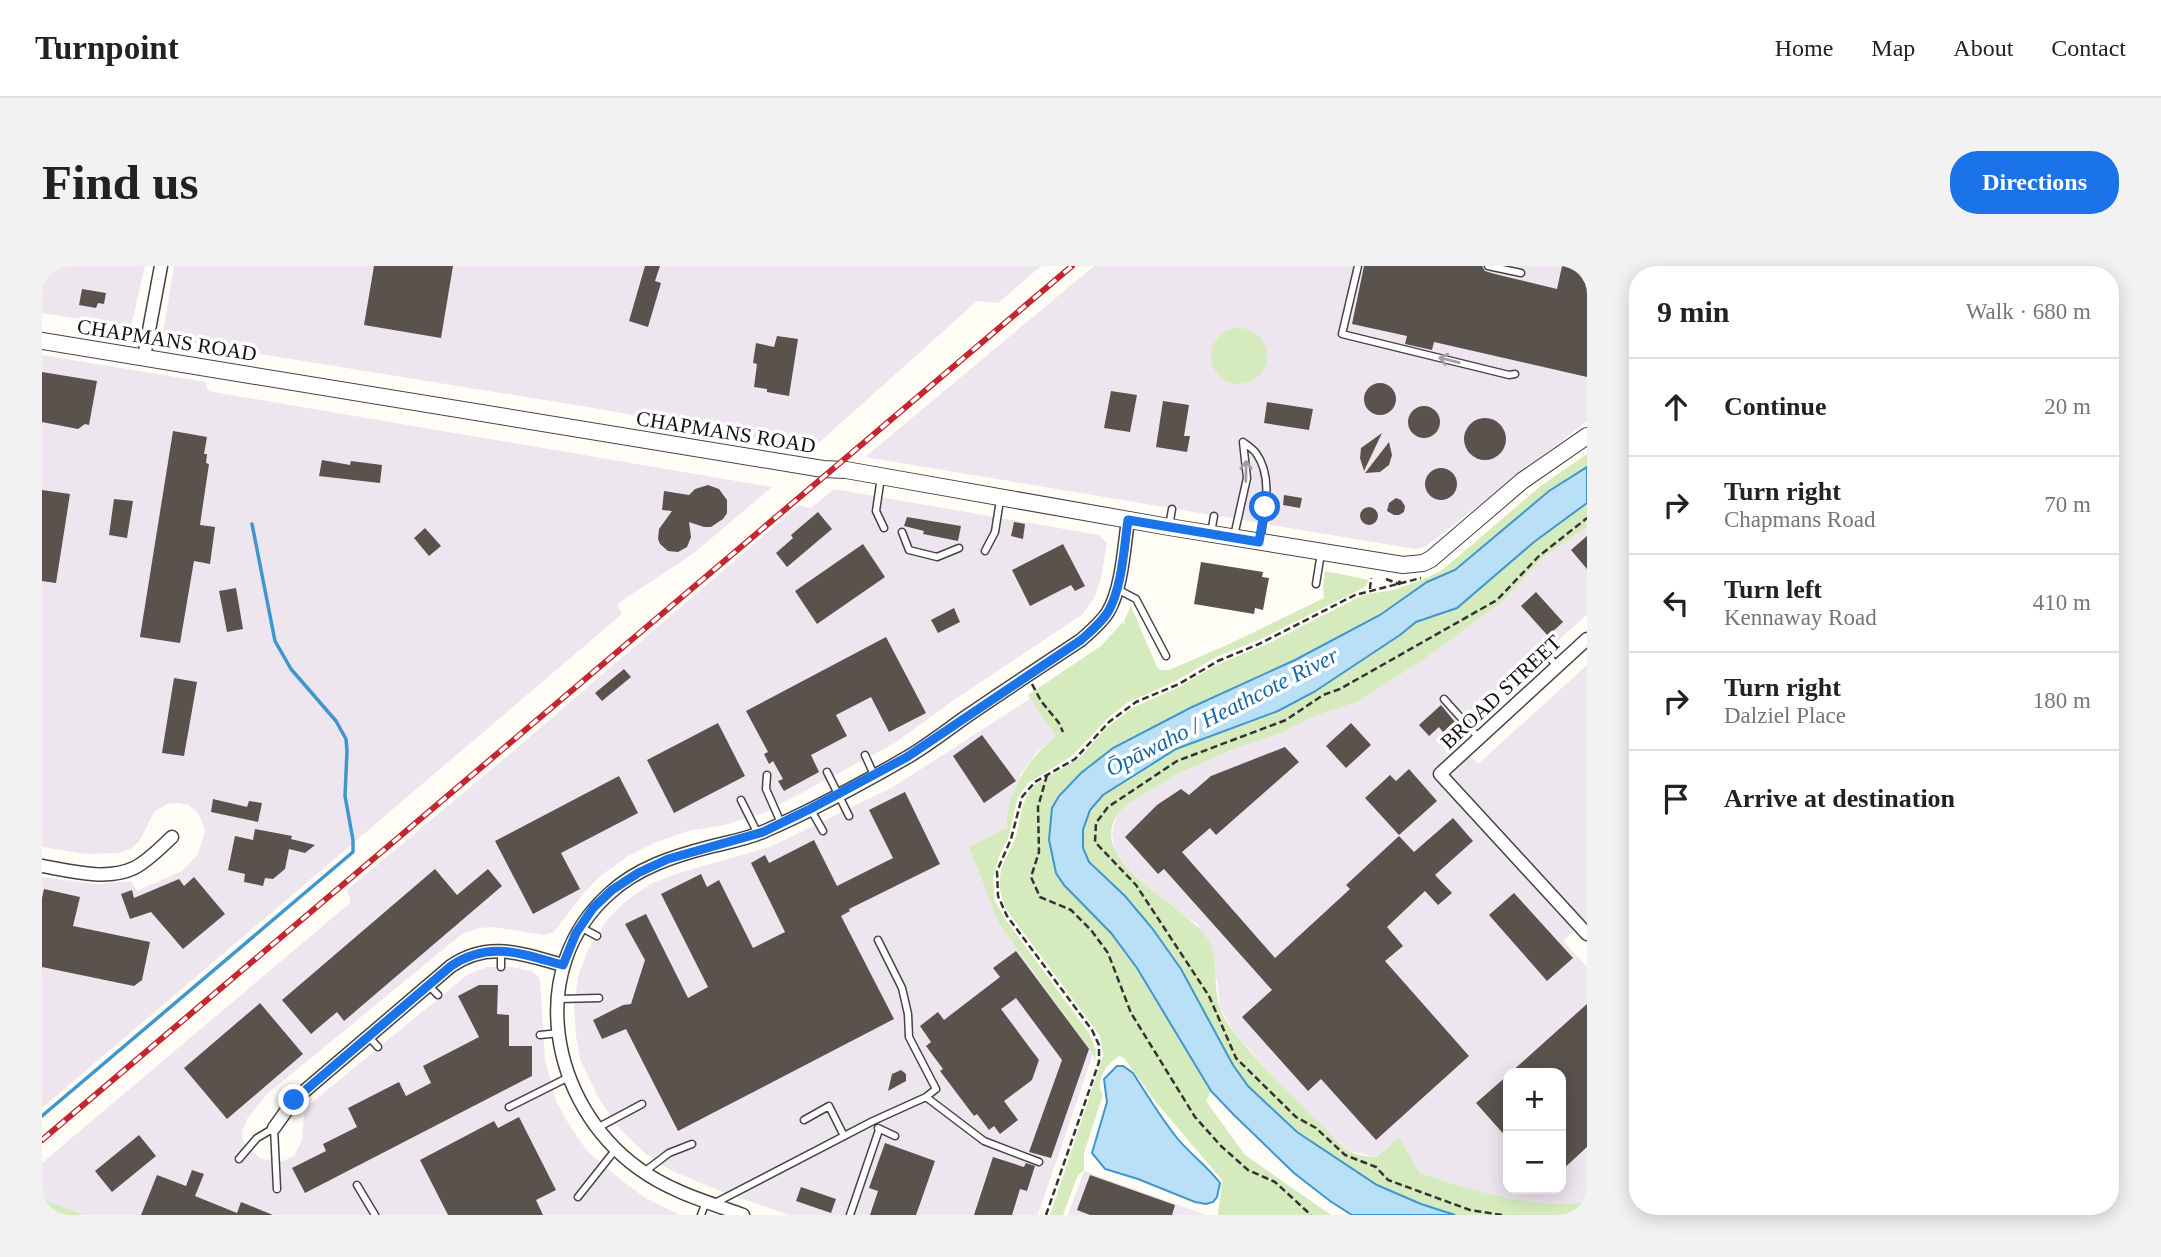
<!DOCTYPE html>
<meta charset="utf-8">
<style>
body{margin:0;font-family:"Times New Roman",serif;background:#f2f2f2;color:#222}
.controls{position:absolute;right:21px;bottom:21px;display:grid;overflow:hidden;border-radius:14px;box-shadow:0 4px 18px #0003}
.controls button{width:63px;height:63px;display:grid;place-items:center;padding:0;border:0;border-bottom:2px solid #e0e0e0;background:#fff;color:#222;font:35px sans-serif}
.stop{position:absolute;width:21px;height:21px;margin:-16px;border:5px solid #1a73e8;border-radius:50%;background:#fff}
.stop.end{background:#1a73e8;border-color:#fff;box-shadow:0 2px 7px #0008}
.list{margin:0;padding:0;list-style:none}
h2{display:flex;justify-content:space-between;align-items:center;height:91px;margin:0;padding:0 28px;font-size:30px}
h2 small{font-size:23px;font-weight:400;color:#767676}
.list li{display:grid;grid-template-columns:46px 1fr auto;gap:21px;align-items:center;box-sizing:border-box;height:98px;padding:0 28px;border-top:2px solid #e0e0e0}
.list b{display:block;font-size:26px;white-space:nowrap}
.list p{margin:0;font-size:23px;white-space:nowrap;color:#767676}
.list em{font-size:23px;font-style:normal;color:#767676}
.icon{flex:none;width:38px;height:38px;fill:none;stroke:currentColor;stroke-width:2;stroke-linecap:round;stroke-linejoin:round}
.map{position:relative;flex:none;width:1545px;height:949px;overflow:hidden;border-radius:28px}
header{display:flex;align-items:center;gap:42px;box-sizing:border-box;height:98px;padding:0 35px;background:#fff;border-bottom:2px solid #e0e0e0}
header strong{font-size:33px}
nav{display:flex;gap:38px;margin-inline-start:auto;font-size:24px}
.intro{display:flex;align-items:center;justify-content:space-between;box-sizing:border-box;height:168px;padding:0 42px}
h1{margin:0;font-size:49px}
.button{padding:18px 32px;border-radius:28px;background:#1a73e8;color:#fff;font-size:24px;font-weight:700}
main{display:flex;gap:42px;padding:0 42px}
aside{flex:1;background:#fff;border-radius:28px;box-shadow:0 4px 18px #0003}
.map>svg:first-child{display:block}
</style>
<header>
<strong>Turnpoint</strong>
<nav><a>Home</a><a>Map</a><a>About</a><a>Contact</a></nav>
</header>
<div class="intro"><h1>Find us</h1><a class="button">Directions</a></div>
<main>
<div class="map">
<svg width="1545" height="949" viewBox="0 0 1545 949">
<rect width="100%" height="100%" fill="#fffdf5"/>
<!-- industrial -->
<path fill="#eee6ef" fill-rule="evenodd" d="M0,0h103l-14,61 -89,-14z
M132,0h867l-43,37 -21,-2 -165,148 -212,-40 -438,-71z
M1052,0h493v155l-162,126 -10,2 -550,-92z
M0,89l164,27 2,9 564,96 -78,66 -77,51 5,10 -580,494v-231l54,7 35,-3 6,10 45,-20 16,-17 7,-23 -3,-10 -5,-9 -9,-7 -10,-2 -11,1 -13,8 -14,28 -8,8 -13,5 -33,1 -44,-7z
M792,223l265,46 8,8 -6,35 -6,18 -12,18 -132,88 -56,41 -129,69 -41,13 -37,6 -34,12 -26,13 -29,21 -16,17 -29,38 -10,3 -51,-8 -14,1 -17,6 -196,161 -19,24 -5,13 1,10 18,17 22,2 11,-5 8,-16 2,-25 6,-11 157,-129 20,-8h24l21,4 8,8 5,81 11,41 15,27 17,24 37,31 22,16 33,16h-595l-43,-16v-36l309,-261 -4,-12 164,-137 288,-248 12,3z
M1545,261v87l-132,123 23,27 109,-99v253l-24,23 24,26v235l-18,2 -36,-1 -45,-8 -68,-22 -21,-36 -22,20 -28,-6 -57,-53 -58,-66 -14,-24 -3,-28 -19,-55 -45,-33 -27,-26 -11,-16 -3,-16 3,-13 4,-9 6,-6 52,-32 55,-24 51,-18 29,-15 45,-15 69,-44 76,-56 41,-45zM1466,807h53v116h-53z
M989,432l25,38 -20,17 -16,22 -12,52 -39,20 30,77 94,130 -55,161h-249l-71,-25 -46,-19 -26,-17 -29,-28 -20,-31 -17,-36 -4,-23 -2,-29 4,-31 11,-28 18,-28 20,-20 25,-17 30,-11 88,-25 123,-60z
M1042,905l122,44h-138z"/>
<!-- green -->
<path fill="#d5ebbd" d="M1169 90a28 28 0 1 1 56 0a28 28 0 1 1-56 0Z
M1545,188v13l-38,24 -93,78 -16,8 -14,5 -58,40 -73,38 -105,48 -77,40 -32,25 -22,23 -5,7 -5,37 7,33 8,12 47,48 26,35 74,123 -5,10 39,54 86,60h-113l4,-35 -67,-79 -31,-43 -5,-2c-13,8 -25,26 -16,39l-19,58v18l-6,4 -15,40h-13l53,-159 -3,-20 -94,-127c-4,-11 -8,-20 -6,-32 1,-14 9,-23 14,-36 8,-19 5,-40 21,-56l46,-28 24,-28 27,-21 47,-21 35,-21 53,-22 90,-46 10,-4 27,-4 25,-9 22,-10 101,-86z
M1545,237v24l-44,30 -41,45 -76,56 -69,44 -45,15 -29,15 -51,18 -55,24 -52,32c-53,51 62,99 82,132 13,20 5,51 14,73 8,18 22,32 35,47 23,25 46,49 71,72 7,7 15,17 24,22 7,4 17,4 26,5l22,-20 21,36c55,18 109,36 167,29v13h-132l-34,-11 -44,-19 -80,-53 -49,-46 -15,-21 -52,-96 -29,-41 -27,-32 -36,-34 -6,-14 -1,-10 3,-16 5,-12 13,-15 73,-46 102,-38 36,-19 86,-57 16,-13 41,-14 77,-66z
M1283,305l44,9 -4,7 -104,52 -45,18 -40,24 -49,22 -18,14 -37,39 -44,27 -10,14 -10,41 -9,18 -6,22 2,23 11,19 83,113 7,17 -1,12 -2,-8 -94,-130 -30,-77 39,-20c-3,-10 0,-17 3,-27 10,-30 22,-44 45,-64l-28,-41 73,-49 21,-23 3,1 -1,-3 7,-15 26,61 4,3h8l58,-25 97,-47 -1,-11z
M0,933l43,16h-43z"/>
<!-- water -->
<path fill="#b9e0f7" stroke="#3f96cf" stroke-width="2" d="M1545,201v36l-53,39 -77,66 -41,14 -16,13 -86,57 -36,19 -102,38 -73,46 -13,15 -7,20v18l6,14 36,34 27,32 29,41 52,96 15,21 49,46 80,53 44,19 34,11h-103l-22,-14 -36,-28 -60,-58 -23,-24 -74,-123 -26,-35 -47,-48 -8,-12 -7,-33 3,-32 7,-12 22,-23 32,-25 77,-40 105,-48 85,-45 47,-33 28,-12 94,-79z
M1075,800h6l10,7c14,22 28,45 44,65 14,17 30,28 43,45l-3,14 -4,5 -7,2 -11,-2 -57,-23 -33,-10 -13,-16 15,-51 -3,-23z"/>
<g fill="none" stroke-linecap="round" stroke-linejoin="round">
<!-- stream -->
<path stroke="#3f96cf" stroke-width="3.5" d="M0,850l311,-264v-12l-8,-44 2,-45 -1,-12 -10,-18 -45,-52 -16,-28 -23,-117"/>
</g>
<!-- building -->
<path fill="#5a524d" d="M332,0h79l-12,72 -77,-13z
M603,0h15l-5,15 6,2 -13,44 -19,-6z
M1322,0h118l3,5 10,3 62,15 5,-23h25v111l-153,-35 -2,8 -27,-6 2,-8 -55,-12z
M40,23l24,4 -2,11 -6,-1 -2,5 -17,-3z
M735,70l21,3 -9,57 -22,-4v-3l-13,-2 3,-23 -4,-1 3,-20 18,4z
M0,106l55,9 -8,44 -4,-1 -7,5 -36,-7z
M1322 133a16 16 0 1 1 32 0a16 16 0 1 1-32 0Z
M1069,125l26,4 -7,37 -26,-4z
M1121,135l26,4 -5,31h6l-3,16 -31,-5z
M1225,136l46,7 -4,21 -45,-7z
M1366 156a16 16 0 1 1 32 0a16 16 0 1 1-32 0Z
M1422 173a21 21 0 1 1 42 0a21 21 0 1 1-42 0Z
M131,165l34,6 -3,17h3l-1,9 3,1 -9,61 15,2 -5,37 -16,-3 -14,82 -40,-6z
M1340,167l-18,38 -4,-13 1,-10z
M1347,176l3,13 -3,10 -9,7 -15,1z
M280,194l28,5 1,-4 31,4 -2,18 -61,-7z
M1383 218a16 16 0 1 1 32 0a16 16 0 1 1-32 0Z
M666,219l11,4 8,11v13l-4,6 -12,8h-7l-15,-5 2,15 -4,10 -9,5 -10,-1 -8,-7 -2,-5 1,-10 13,-18 -10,-1 2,-19 25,4 6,-6z
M0,224l28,4 -14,89 -14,-2z
M1242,229l18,3 -2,10 -17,-3z
M1354,232l5,2 4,6 -1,6 -5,3h-5l-7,-4 2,-8z
M72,233l19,2 -6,37 -18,-3z
M1318 250a9 9 0 1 1 18 0a9 9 0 1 1-18 0Z
M776,246l14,17 -45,38 -11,-14 17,-15 -2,-3z
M865,251l54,9 -3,15 -35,-7 1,-3 -20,-5z
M972,256l11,2 -2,15 -12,-3z
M383,262l16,18 -12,10 -15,-18z
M1545,270v33l-16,-19z
M821,278l22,33 -68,47 -22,-33z
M1021,278l22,42 -10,5 -4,-6 -41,21 -18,-36z
M1159,296l62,10 -1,5 7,1 -6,32 -8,-2 -1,6 -60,-10z
M194,322l7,41 -16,3 -8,-41z
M1494,326l27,30 -15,14 -27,-30z
M912,342l6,14 -22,11 -7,-13z
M844,371l40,76 -37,19 -18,-35 -35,18 11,21 -36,19 8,17 -35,19 -6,-10 5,-2 -10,-18 -4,3 -5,-10 4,-2 -22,-41z
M582,403l7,8 -29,24 -7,-8z
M132,412l23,4 -13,74 -22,-3z
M1399,439l14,17 -12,10 -4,-5 -10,9 -10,-11z
M676,457l27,53 -71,37 -27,-53z
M1309,457l20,22 -25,23 -20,-22z
M940,469l34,46 -32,22 -31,-47z
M1243,481l14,15 -83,73 -6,-7 -28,24 93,106 75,-69 -4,-4 53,-49 15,16 39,-34 20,23 -38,34 17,18 -14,12 -13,-14 -38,36 16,19 -18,15 84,95 -93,84 -55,-61 -13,12 -66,-74 30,-27 -108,-121 -6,5 -33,-37 32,-32 24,-16 8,6 22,-19z
M1367,503l28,32 -38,34 -34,-37 25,-23 6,6z
M577,510l19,37 -77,40 19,36 -47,25 -38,-73z
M863,526l35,72 -91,45 1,2 -9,5 53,103 -216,112 -52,-102 -24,10 -9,-19 30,-15 8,-1 14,-44 -20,-36 21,-10 42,84 20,-11 -47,-93 40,-20 6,13 12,-7 34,68 32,-16 -34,-69 14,-8 4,8 45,-23 23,46 56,-28 -24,-48z
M171,533l34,8 2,-6 13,2 -4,19 -47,-10z
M213,563l37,7 -1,3 24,6 -10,8 -16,-4 -4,20 -12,10 -8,-1 -2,8 -19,-4 1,-8 -17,-4 7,-34 18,4z
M393,603l22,26 31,-26 14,17 -158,135 -7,-9 -26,22 -29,-34z
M152,611l31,37 -42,35 -32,-37 -21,7 -9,-25 11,-4 2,8 45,-19 5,7z
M2,623l36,8 -7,29 77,16 -8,38 -8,6 -92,-19v-69z
M1472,627l59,65 -26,23 -58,-66z
M974,685l73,98 -38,109 -22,-6 33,-92 -46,-62 -15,11 38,51 -7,20 -28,21 14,19 -18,14 -6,-8 -5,4 -12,-16 -3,2 -34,-45 3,-2 -17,-23 5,-4 -11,-16 18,-14 6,8 56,-43 -7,-9z
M437,719h19l-1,29 12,1v31h23v30l-227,117 -13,-25 34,-17 -3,-7 34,-17 -9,-19 51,-26 7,14 25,-13 -8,-17 56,-29 -21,-41z
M218,737l43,51 -76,65 -43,-51z
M1545,738v143l-26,24v-98h-51z
M859,804l5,4v7l-18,10 4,-17z
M1466,809v64l-32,-36z
M477,851l37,73 -20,10 7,15h-95l-28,-55 74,-39 4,7z
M97,869l17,21 -44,36 -17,-21z
M843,877l50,18 -19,54h-46l8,-24 -9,-3z
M951,891l31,10 2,-4 9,3 -8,25 -7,-2 -8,26h-38z
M150,904l12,4 -9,22 42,17 4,-11 32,13h-132l16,-40 29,11z
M1048,909l85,30 -3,10h-82l-13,-5z
M759,921l35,12 -5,14 -35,-12z"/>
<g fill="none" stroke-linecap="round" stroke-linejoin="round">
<defs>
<path id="service" d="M1316,0l-16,68 167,41 6,-1
M1446,0l33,7
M839,211l-5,34 8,17
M1127,261l3,-18
M860,266l7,18 28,7 22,-9
M1169,267l3,-17
M1192,270l13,-58 -4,-36c4,3 10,7 13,11 18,25 8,59 4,87
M943,285l10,-19 5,-32
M1274,318l5,-31
M1075,323l19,10 30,57
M1502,385l13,15
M1402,433l35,39
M823,489l9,20
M785,506l22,44
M725,509l-1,14 15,34
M699,534l17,34
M769,544l12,21
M540,662l15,8
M459,701v-15
M386,719l10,10
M517,733l40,-1
M498,769l19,-2
M326,770l10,11
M884,831l58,44 55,21
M467,841l60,-30
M762,854l25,-14 15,30
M557,861l43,-23
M836,862l17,8
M197,893l18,-21 17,-10 3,61
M602,906l25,-19 23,-9
M315,919l18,30
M536,931l38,-48
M673,937l158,-82 53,-24 10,-8 -27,-52 -1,-23 -6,-26 -24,-48
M659,949l5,-13
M808,949l29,-85"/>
<path id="minor" d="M102,91l17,-91
M1545,373l-147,135 147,160
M0,600c28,5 65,15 92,2 14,-7 26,-20 38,-31
M232,862l20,-28 157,-134c38,-26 71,-12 112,-1
M701,949c-36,-13 -74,-24 -105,-47 -88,-64 -114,-199 -28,-275 27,-25 64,-37 99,-46 19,-5 39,-8 56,-16 48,-21 96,-47 141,-73 21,-12 41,-28 61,-42 38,-26 76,-51 114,-76 10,-9 20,-17 27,-28 14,-24 16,-64 20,-92"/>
<path id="tertiary" d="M0,75l781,128 23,1 323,57 234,38 20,-2 8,-4 91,-78 65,-45"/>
</defs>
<!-- service casing -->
<use href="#service" stroke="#444" stroke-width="9"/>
<!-- minor casing -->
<use href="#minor" stroke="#444" stroke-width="15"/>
<!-- tertiary casing -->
<use href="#tertiary" stroke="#444" stroke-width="18"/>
<!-- path -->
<path stroke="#333" stroke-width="2.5" stroke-dasharray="7 3.5" stroke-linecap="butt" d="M1344,313l13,5 1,-5
M1328,323l1,-11
M990,418l9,17 18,22 4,9
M1005,509l-9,32 1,45 -8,25 9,20 31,13 20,20 17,23 23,60 64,104 26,29 27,24 27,12 36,33
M1004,949l53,-153v-17l-7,-15 -85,-114 -9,-20 -1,-25 14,-32 11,-42 13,-15 40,-23 34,-37 27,-20 43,-18 39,-23 41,-17 96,-49 66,-17
M1460,949l-32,-5 -82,-30 -12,-13 -31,-12 -29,-27 -20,-11 -60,-59 -27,-62 -73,-111 -41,-43 1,-19 12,-16 69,-46 109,-41 37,-25 17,-6 157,-89 42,-44 48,-38"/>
<!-- service -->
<use href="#service" stroke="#fff" stroke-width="6"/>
<!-- minor -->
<use href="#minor" stroke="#fff" stroke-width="12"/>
<!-- tertiary -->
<use href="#tertiary" stroke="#fff" stroke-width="16"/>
<defs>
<path id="rail" d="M0,874l1030,-874"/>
</defs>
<!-- rail casing -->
<use href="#rail" stroke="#c4262e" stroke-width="6"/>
<!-- rail -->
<use href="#rail" stroke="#fff" stroke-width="3.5" stroke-dasharray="10" stroke-linecap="butt"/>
</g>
<!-- one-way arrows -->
<defs><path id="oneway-shaft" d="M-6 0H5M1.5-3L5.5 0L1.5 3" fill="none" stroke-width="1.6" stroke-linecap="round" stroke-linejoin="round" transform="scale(1.75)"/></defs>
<g stroke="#a0a0a0">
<use href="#oneway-shaft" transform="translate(1407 94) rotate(-166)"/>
<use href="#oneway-shaft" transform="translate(1204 205) rotate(-89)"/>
</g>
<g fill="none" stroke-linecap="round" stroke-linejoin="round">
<!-- route -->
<path stroke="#1a73e8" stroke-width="9" d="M252,834l157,-134c38,-26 71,-12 112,-1l13,-32 17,-25 19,-18 26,-17 30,-14 95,-27 47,-23 97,-52 174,-117c10,-9 20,-17 27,-28 14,-24 16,-64 20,-92l131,22 6,-35"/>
</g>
<g text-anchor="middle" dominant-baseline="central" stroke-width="7" stroke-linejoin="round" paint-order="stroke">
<!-- street labels -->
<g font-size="21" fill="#111" stroke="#fff">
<text transform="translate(125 74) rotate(9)">CHAPMANS ROAD</text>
<text transform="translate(684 166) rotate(9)">CHAPMANS ROAD</text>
<text transform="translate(1459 426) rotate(-43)">BROAD STREET</text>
</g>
<!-- water labels -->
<g font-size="23" font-style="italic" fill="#1768a6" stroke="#fff">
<text transform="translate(1180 446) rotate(-27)">Ōpāwaho / Heathcote River</text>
</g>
</g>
</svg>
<div class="controls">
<button>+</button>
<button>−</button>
</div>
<div class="stop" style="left:1223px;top:241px"></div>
<div class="stop end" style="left:252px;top:834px"></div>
</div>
<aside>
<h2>9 min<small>Walk · 680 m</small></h2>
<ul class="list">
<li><svg class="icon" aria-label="ahead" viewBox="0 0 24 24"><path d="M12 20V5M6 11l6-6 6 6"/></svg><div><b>Continue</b></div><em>20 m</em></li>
<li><svg class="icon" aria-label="right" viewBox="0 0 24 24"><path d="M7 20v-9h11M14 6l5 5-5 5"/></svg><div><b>Turn right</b><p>Chapmans Road</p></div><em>70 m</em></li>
<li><svg class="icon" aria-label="left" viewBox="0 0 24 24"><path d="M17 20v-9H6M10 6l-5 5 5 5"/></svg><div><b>Turn left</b><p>Kennaway Road</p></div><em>410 m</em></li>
<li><svg class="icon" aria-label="right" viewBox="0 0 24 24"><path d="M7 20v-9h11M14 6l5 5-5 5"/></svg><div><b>Turn right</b><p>Dalziel Place</p></div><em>180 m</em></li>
<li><svg class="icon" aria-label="arrive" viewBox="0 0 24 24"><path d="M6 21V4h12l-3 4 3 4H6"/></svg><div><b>Arrive at destination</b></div></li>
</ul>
</aside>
</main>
